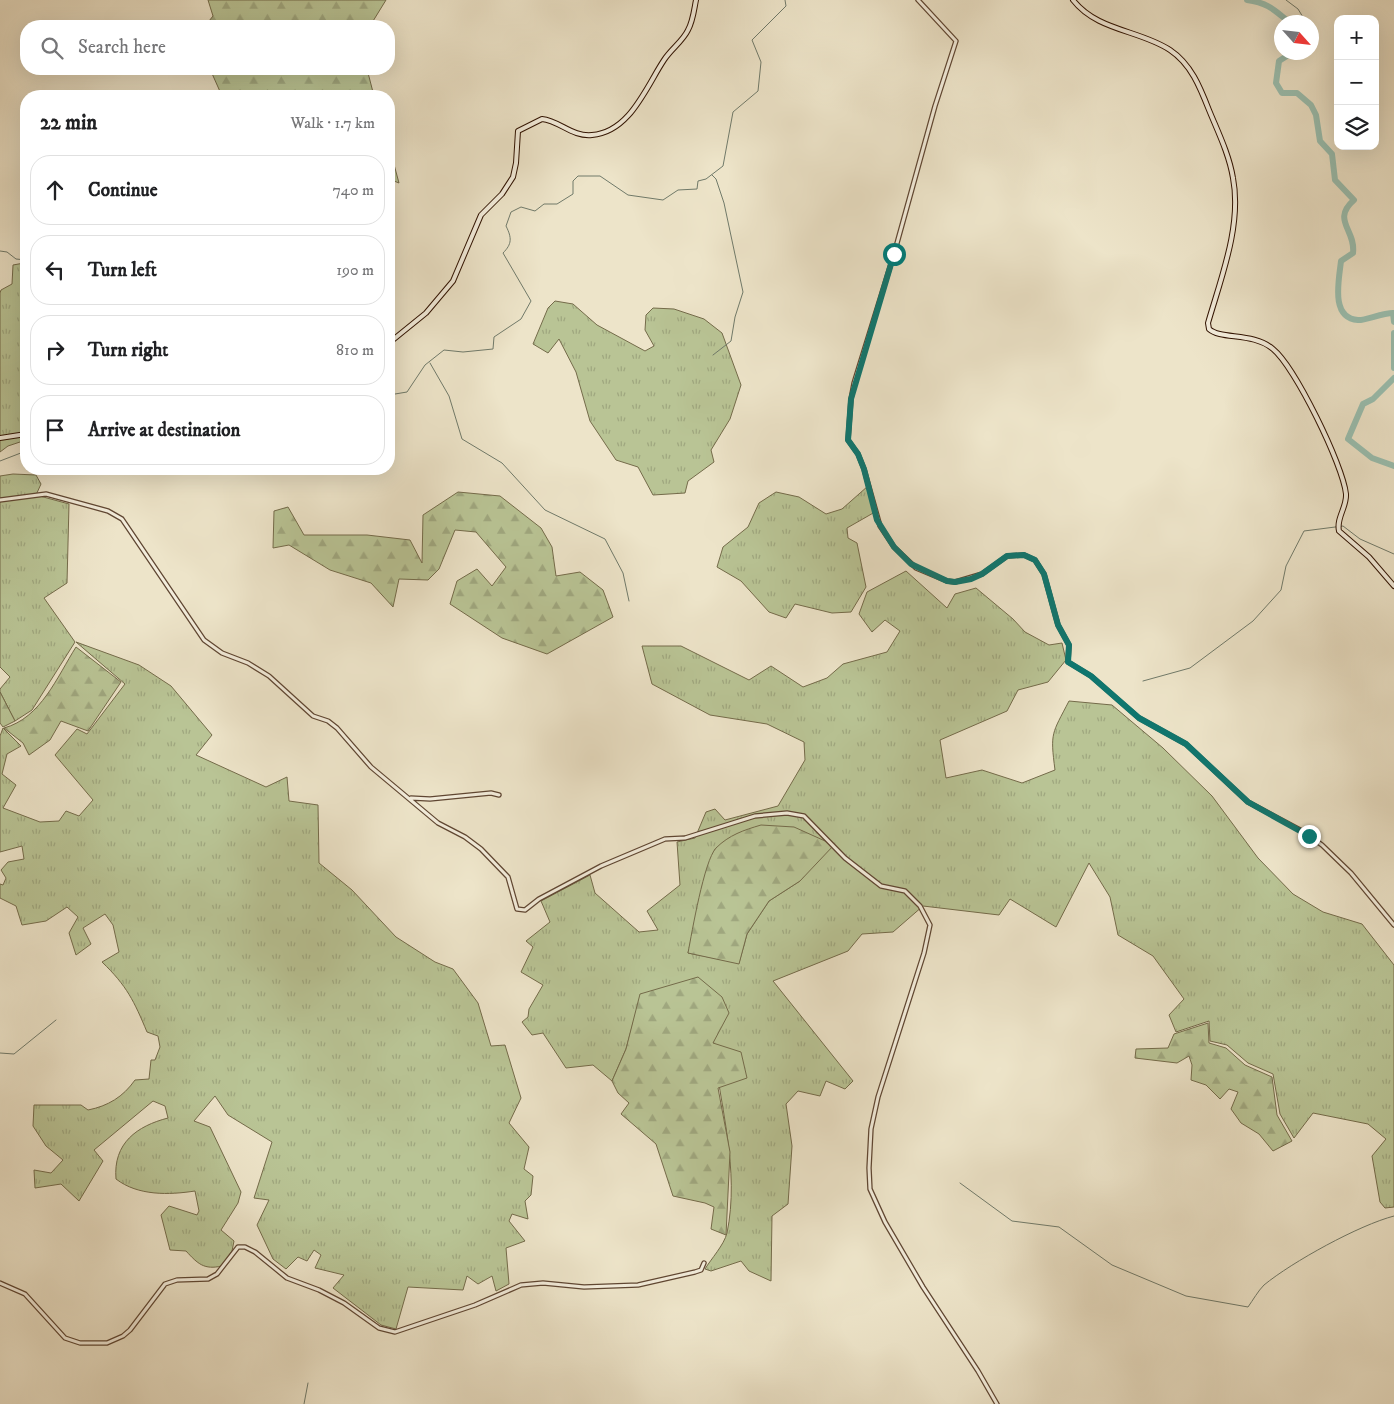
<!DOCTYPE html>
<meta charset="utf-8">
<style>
body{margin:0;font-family:"IM FELL DW Pica",serif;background:#f6f6f6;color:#202124}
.controls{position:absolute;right:15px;top:15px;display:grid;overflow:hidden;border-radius:10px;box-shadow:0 5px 20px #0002}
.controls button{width:45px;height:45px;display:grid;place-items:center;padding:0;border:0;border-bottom:1px solid #e0e0e0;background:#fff;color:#202124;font:25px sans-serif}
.compass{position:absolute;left:1274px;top:15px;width:45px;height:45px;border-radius:50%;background:#fff;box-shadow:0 5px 20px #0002;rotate:117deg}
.stop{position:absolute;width:15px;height:15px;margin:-11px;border:4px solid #0f766e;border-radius:50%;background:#fff}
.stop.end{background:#0f766e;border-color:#fff;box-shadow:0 1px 5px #0008}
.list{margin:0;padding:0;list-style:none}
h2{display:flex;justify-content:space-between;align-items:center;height:65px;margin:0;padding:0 20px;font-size:21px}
h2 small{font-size:16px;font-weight:400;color:#757577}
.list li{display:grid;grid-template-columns:32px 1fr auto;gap:15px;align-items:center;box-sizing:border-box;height:70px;margin:0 10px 10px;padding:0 10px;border:1px solid #e0e0e0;border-radius:20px}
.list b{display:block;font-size:19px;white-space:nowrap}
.list em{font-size:16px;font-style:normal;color:#757577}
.icon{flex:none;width:28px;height:28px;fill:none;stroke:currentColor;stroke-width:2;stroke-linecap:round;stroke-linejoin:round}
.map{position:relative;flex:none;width:1394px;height:1404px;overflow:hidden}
.search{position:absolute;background:#fff;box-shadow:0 5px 20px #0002;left:20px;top:20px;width:375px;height:55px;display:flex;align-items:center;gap:12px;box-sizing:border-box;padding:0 18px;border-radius:20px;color:#757577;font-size:19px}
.panel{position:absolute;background:#fff;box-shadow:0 5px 20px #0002;left:20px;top:90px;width:375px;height:385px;border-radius:20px}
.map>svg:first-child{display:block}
</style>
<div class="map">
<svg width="1394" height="1404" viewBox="0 0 1394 1404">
<defs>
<pattern id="grass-tufts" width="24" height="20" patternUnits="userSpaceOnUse" patternTransform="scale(1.25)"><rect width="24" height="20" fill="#b9c495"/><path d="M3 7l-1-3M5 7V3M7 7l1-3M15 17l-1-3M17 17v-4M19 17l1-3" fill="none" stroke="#9fa77f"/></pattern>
<pattern id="forest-firs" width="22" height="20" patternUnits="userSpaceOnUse" patternTransform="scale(1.25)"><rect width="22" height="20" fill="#b9c495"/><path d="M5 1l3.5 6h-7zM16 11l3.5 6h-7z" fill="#9fa77f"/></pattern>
</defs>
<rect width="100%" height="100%" fill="#ede4c9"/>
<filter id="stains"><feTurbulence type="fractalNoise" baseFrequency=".004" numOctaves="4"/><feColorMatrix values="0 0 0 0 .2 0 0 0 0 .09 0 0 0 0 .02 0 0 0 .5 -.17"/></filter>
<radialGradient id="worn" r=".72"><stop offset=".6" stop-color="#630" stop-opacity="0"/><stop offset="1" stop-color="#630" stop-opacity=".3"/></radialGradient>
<!-- grass -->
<path fill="url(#grass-tufts)" stroke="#746b4a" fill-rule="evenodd" d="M24,263l2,1v176l-18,6 -8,6v-159l1,-3 11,-6 1,-19z
M555,301l18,3 24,21 48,26 9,-5 -9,-16 1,-15 7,-7 21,1 30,10 18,14 19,52 -11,34 -19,31 3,12 -26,19 -3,12 -32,2 -15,-28 -22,-7 -26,-39 -14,-49 -17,-33 -11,14 -15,-9 15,-36z
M13,474l23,1 5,9 -5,11 33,9 -2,79 -23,15 31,44 -43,68 -17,11 -15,-29v-3l10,-12 -10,-10v-191z
M868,486l7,26 -28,16 1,10 9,5 9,44 -15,25 -19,1 -37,-9 -9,14 -17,-6 -28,-31 -24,-14 6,-20 25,-20 11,-24 17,-11 23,5 27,17 16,-5z
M906,571l41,37 8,-14 21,-6 37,31 12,13 24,13 13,-2 4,17 -18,22 -30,8 -11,21 -67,29 6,38 36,-8 40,13 33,-13c-5,-38 -3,-36 14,-69l43,4 51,43 49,48 46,62 35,36 30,18 39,12 32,41v242l-9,1 -5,-6 -8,-46 14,-17 -18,-15 -55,-11 -19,25 -14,-24 -7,-40 -25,-11 -21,-18 -17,-4 -1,-20 -33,11 -7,-17 15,-16 -31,-43 -35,-21 -8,-38 -21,-34 -33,64 -46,-28 -11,16 -76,-9 -30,26 -31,2 -14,17 -75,30 80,100 -8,8 -19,-8 -6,15 -22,-5 -12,13 6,42 -4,58 -16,12 -1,65 -22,-10 -8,-10 -30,10 -6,-2c6,-10 19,-24 22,-36 13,-63 -7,-127 -14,-190l2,-6 -74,-43 -15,55 -14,32 -19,-16 -27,3 -23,-35 -11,2 -10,-13 6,-5 1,-8 14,-24 -22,-13 12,-25 -7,-6 24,-19 -9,-21 49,-26 5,18 44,39 19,-2 -11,-19 33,-26 -3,-43 18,-4 11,-26 9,-3 10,11 53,-14 27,-46 -1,-18 -37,-18 -57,-9 -58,-31 -10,-38h39l68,34 22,-14 32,21 24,-9 16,-14 44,-12 13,-21 -15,-11 -13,12 -13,-18 8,-22zM715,849l85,32 -31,20 -22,33 -8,29 -51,-10 18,-80z
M76,642l63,23 32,21 41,49 -16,20 70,32 21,-10 2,24 29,4 1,58 33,27 44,47 39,25 18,7 25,34 13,43 14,-1 16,53 -12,25 20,24 -5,22 9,7 -2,19 -6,6 3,18 -16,-5 -3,7 16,20 -19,7 3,36 -13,7 -4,-15 -14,8 -11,-8 -4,14 -55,-3 -12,42 -15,-4 -48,-37 11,-13 -29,-7 6,-13 -7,-5 -7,11 -9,-4 -12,12 -13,-10 -16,-34 12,-25 -15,-2 18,-56 -44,-27 -13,-19 -21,25 16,6 31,65 -3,11 -17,27 13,11 -2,10 -10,15c-18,4 -24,-2 -36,-15l-16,-1 -9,-35 8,-9 28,9 2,-4 -4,-20c-26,4 -57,5 -79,-12 -3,-36 21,-53 52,-61l-3,-12 -12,-5 -59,49 9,11 -24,40 -18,-17 -26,4 -1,-18 17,3 12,-13 -17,-14 -13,-20 1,-21h47l7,5c20,-4 35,-13 47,-30l14,-1 2,-19h4l5,-13 -2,-11 -11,-4c-13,-31 -20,-46 -45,-70l17,-10 -6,-27 -8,-11 -22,14 8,16 -15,11 -7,-22 9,-16 -11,-10 -21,14 -24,4 -6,-19 -16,-8v-14l3,1 3,-7 -5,-8 7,-8 16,-3 -2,-13 -22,6v-116l3,-8 18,18 -14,8 -5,20 14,11 -13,23 37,14 19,-1 7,-10 13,5 14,-16 -38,-45 22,-26 10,5 38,-50z"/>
<!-- forest -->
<path fill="url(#forest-firs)" stroke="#746b4a" d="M208,0h178l-16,26h-165l8,-10z
M210,69h157l7,27h-152z
M389,146l10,37 -10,-4z
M458,492l42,4 41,32 11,19 4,29 24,-4 23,18 10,27 -66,37 -45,-16 -52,-34 7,-23 20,-12 15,17 14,-19 -30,-35 -21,-2 -16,39 -11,11 -29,-1 -6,28 -22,-24 -41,-13 -41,-25 -16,3 1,-37 14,-4 16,28h63l43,5 12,23 1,-48z
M76,647l45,35 -33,49 -27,-10 -11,19 -21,15 -6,-12 -19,-15c37,-10 53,-51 72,-81z
M0,692l15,29 -12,6 -3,-4z
M761,825l33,2 40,18 -34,36 -31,20 -22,33 -8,30 -51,-11c4,-21 16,-92 28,-105 13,-13 28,-18 45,-23z
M698,977l24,20 7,16 -16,30 28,9 6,26 -29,10 12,64 -4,83 -15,-6 3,-22 -9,-4 -32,-7 -17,-52 -35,-30 8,-11 -11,-10 -6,-12 14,-32 14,-55z
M1208,1023l1,20 17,5 19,17 27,12 5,38 15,26 -19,10 -14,-17 -18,-11 -10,-14 7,-17 -9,-3 -9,10 -14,-14 -15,-5 1,-15 -3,-9 -12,7 -42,-5 1,-9 32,-1 6,-14z"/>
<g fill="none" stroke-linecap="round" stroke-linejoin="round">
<!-- stream -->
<path stroke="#707a6a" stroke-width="1" d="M1286,0l12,9 8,13
M1260,1l1,-1
M1312,32v3
M1292,54l4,-2
M712,175l4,4 8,24 19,89 -8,25 -4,24 -18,14
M0,251l7,1 9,7 10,1
M1394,339v-1
M430,363l19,33 13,43 40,24 43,47 60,29 18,34 6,28
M389,395l18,-3 18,-27 19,-15 19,2 30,-3 1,-12 27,-18 10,-18 -28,-48c9,-9 9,-15 3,-27l5,-14 10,-5 14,4 9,-7h13l16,-10v-13l5,-5h22l28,19 35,5 15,-10 19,-1 1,-8 8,-2 17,-13 10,-54 25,-21 3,-29 -9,-22 34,-34 -1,-6
M0,461l26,-10
M1143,681l47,-13 63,-47 28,-31 5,-24 18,-35 39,-5 17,13 34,15
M0,1053l14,1 42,-34
M960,1183l52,38 47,6 53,38 74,31 62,11c5,-7 10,-16 16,-22 28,-23 95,-60 130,-69
M304,1404l4,-21"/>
<!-- river -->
<path stroke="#9abfb0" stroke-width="6" d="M1247,0c21,3 26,9 42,22
M1293,52l-14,9 -3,22 6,10h15l14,12 5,10 4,26 12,13 3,26 19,20c-23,20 2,30 -1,53l-12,8c-2,19 -11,57 17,59 6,1 24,-7 35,-7l1,9
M1394,333v35
M1394,378l-21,21 -10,5 -15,35 24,19 22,8"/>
<defs>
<path id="street" d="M918,0l38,41 -21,65 -41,148 -40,129 -3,16 -3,41 10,14 6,15 16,57 14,21 22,21 31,13 8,1 27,-8 25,-18 17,-1 11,5 9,14 14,51 11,20 -1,17 23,14 48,42 47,26 62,58 54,29 20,14 29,28 43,52
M0,500l46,-6 62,17 14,8 82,121 18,13 26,10 21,13 44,40 15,5 9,7 34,39 67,56 27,14 16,12 27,28 9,32 8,1 14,-11 62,-33 64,-27 20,-1 70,-22 32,-3 17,3 41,42 36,28 24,5 15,15 10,19 -6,28 -46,144 -7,32 -2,39 1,21 15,33 38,65 55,84 19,33
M411,798l19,1 61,-6 8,2
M0,1283l25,11 40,44 15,5h27l16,-7 7,-6 35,-46 12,-4 31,-1 9,-5 21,-27h7l10,5 32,26 32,12 25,13 35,25 16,4 80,-27 46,-20 22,-2 41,4 54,-2 57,-13 6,-2 3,-7"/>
<path id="secondary" d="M1073,0c24,31 67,30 97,50 21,14 30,37 39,60 9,22 20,44 24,68 9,47 -12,100 -25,145l1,6c12,11 44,3 64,20 22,18 70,116 73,145 1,13 -10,24 -7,37l30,26 25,29
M389,343l37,-30 27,-32 28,-66 21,-21 11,-17 3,-14 2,-32 24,-12c18,2 30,18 50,16 38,-3 54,-48 72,-75 7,-11 19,-19 24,-30 5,-9 6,-20 8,-30
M0,438l26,-4"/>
</defs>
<!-- street casing -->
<use href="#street" stroke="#5f4632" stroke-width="5.5"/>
<!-- secondary casing -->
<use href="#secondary" stroke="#301200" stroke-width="6"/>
<!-- street -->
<use href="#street" stroke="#f3eddc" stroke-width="3"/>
<!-- secondary -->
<use href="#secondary" stroke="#f3eddc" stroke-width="4"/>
</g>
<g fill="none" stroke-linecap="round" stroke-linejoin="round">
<!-- route -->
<path stroke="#0f766e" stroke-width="6" d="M894,254l-43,145 -3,41 10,14 6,15 13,51 17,27 17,17 36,17 8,1 16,-3 11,-5 25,-18 17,-1 11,5 9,14 14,51 11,20 -1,17 23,14 48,42 47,26 62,58 61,34"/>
</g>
<rect width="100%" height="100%" filter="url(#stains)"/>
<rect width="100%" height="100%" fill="url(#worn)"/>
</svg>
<div class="controls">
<button>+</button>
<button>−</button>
<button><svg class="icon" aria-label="layers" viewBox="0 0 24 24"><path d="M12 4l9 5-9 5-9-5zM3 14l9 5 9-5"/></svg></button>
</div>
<svg class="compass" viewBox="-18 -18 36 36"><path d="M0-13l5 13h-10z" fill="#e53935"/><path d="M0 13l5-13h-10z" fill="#757577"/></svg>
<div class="stop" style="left:894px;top:254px"></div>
<div class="stop end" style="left:1309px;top:836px"></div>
<div class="search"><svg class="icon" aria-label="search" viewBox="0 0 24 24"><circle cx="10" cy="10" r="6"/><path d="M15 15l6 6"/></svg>Search here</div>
<section class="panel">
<h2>22 min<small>Walk · 1.7 km</small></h2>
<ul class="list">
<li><svg class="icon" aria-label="ahead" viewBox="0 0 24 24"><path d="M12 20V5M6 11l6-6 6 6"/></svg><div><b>Continue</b></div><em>740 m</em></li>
<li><svg class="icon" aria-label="left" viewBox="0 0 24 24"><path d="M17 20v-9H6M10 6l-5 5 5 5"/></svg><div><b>Turn left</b></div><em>190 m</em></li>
<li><svg class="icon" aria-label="right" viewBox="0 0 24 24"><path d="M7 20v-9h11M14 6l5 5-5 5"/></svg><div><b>Turn right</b></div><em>810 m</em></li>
<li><svg class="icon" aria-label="arrive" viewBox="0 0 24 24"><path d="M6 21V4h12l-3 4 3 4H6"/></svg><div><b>Arrive at destination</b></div></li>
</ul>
</section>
</div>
